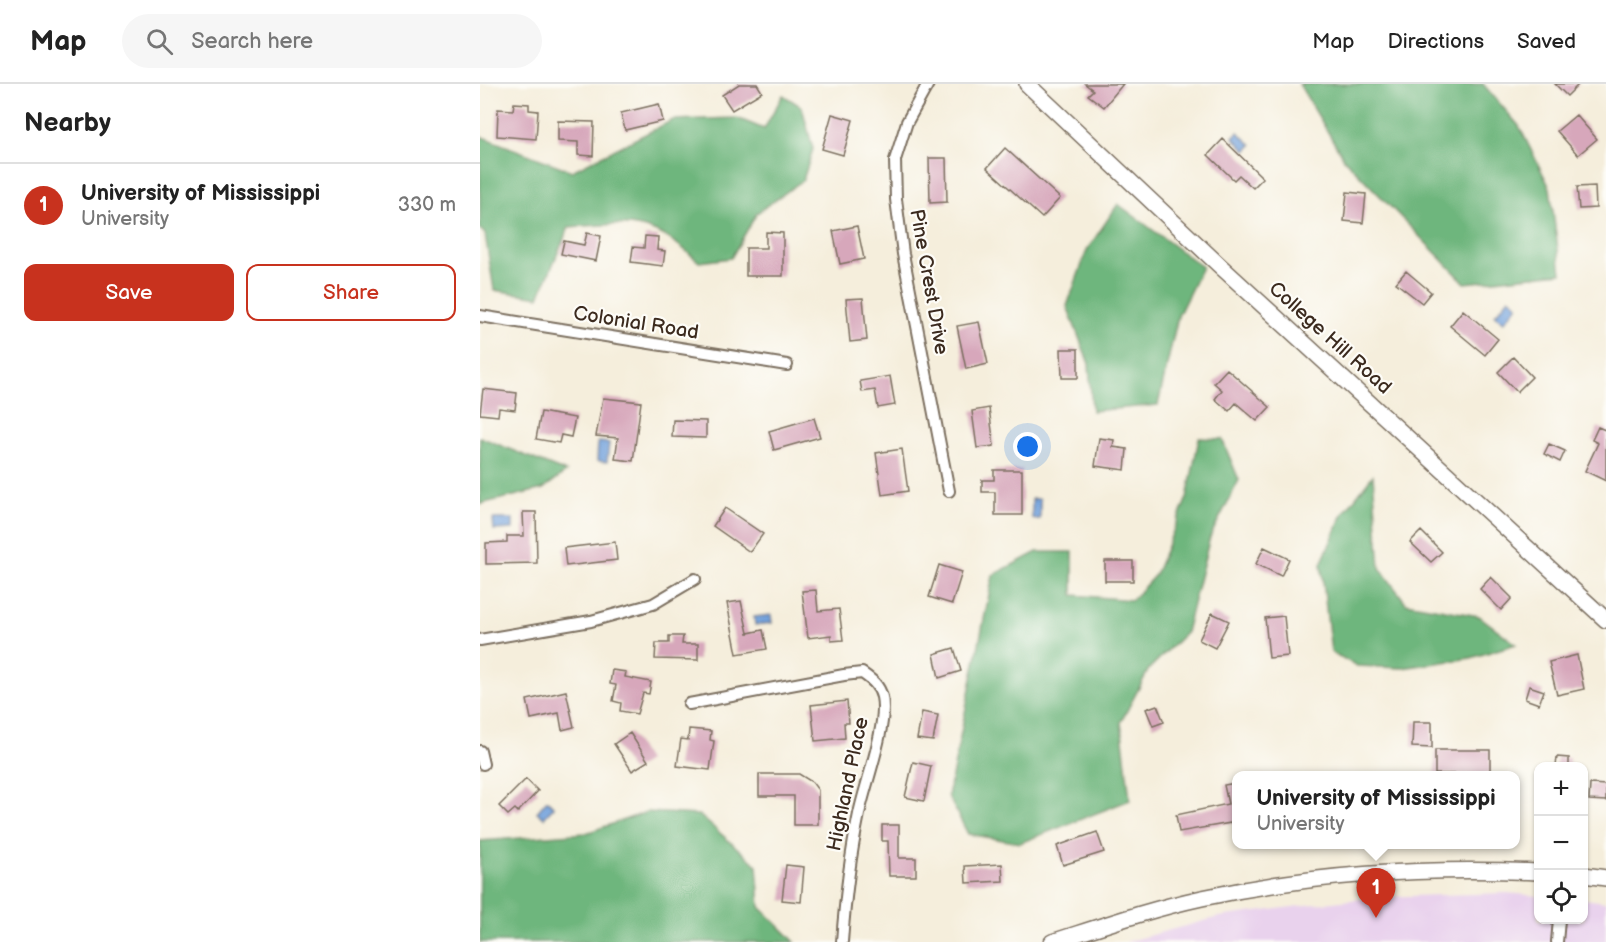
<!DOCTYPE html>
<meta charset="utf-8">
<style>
body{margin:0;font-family:"Balsamiq Sans",sans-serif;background:#f6f6f6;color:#222}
.controls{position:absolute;right:18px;bottom:18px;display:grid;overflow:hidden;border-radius:12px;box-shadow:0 2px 4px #0004}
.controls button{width:54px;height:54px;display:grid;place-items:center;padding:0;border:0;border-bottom:2px solid #e0e0e0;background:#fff;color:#222;font:30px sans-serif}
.you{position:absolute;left:548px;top:363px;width:21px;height:21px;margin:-15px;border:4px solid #fff;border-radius:50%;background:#1a73e8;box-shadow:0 0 0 9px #1a73e833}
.badge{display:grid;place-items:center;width:39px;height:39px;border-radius:50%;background:#c8321e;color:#fff;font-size:20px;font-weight:700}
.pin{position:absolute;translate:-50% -50px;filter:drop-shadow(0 2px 3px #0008)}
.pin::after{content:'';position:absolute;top:32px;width:21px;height:18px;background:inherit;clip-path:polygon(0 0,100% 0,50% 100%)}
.popup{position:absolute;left:752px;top:687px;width:288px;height:78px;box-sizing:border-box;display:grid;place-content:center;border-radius:12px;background:#fff;filter:drop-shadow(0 2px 4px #0005);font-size:20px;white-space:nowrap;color:#767676}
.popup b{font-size:22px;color:#222}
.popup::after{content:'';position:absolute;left:50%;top:100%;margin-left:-12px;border:12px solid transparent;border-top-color:#fff}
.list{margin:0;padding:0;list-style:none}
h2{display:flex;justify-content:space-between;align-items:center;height:78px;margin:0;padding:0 24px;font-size:26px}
h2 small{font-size:20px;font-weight:400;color:#767676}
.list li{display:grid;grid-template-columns:39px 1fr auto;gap:18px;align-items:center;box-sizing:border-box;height:84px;padding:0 24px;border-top:2px solid #e0e0e0}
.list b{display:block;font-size:22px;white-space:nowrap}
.list p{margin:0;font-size:20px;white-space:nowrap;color:#767676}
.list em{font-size:20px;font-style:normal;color:#767676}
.actions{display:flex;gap:12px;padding:18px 24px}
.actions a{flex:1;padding:14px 0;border:2px solid #c8321e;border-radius:12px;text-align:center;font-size:21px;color:#c8321e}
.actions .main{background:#c8321e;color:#fff}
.icon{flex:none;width:33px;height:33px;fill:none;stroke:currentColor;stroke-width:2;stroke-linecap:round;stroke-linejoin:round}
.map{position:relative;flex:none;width:1126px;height:858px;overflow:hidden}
header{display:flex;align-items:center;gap:36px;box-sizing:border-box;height:84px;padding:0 30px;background:#fff;border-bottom:2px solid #e0e0e0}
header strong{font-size:28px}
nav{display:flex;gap:33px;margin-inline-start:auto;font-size:21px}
.search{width:420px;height:54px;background:#f6f6f6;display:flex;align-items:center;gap:15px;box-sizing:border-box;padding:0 21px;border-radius:33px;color:#767676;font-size:22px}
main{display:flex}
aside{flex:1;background:#fff}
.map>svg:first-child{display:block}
</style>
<header>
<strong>Map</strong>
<div class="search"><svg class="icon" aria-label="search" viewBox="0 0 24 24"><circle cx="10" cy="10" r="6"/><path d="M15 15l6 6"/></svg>Search here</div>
<nav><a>Map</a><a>Directions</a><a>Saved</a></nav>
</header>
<main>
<aside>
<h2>Nearby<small></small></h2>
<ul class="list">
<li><span class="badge">1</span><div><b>University of Mississippi</b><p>University</p></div><em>330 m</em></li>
</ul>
<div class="actions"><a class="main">Save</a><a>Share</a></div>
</aside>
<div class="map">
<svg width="1126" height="858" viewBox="0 0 1126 858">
<rect width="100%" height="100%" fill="#fdfcf7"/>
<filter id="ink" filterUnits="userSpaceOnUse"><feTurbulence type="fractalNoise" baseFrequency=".0167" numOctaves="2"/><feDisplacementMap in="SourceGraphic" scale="12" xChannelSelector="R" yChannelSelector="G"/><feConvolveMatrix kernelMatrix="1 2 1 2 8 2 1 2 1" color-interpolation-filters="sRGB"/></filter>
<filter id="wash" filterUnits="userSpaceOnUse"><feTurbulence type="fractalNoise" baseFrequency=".008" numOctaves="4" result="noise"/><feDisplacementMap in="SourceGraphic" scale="24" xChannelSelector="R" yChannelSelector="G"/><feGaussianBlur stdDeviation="1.35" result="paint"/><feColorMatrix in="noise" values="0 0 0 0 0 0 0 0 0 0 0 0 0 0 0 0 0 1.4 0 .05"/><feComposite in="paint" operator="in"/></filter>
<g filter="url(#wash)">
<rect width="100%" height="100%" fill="#f5eedc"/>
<!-- built -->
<path fill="#e9d2ed" d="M1027,809l31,3v24h46v-21l22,3v40h-481l94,-25 88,-12 70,-8z"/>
<!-- forest -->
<path fill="#6eb67d" stroke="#54704e" stroke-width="1.5" d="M819,0h184l36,42 31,62 11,85 -96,10 -121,-124z
M303,11l19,12 11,42 -10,31 -46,33 -26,45 -32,4c-49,-44 -67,-39 -130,-35l-30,70 -45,-7 -9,-56 -5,-5v-93l92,35 101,-51 64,-2 27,11z
M638,120l84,63 -24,49 -20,89 -66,6 -3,-47 -22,-58 20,-56z
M0,353l86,35 -23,17 -63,15z
M719,354l23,1 17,41 -29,57 -24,95 -37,37 -28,53 9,78 -110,43 -52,-9 -20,-38 45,-221 44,-23h36v43l59,5 23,-25 32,-77z
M893,391l7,93 26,35 73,13 37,28 -45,14 -69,10 -45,-2 -26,-14 -10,-88 22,-50z
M167,728l52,3 58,50 3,42 35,35h-315v-101l106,-8z"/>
<!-- water -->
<path fill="#73a2dc" stroke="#57667d" stroke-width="1.5" d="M758,48l14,13 -6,6 -13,-14z
M1029,214l9,7 -14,17 -9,-7z
M118,358l11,1 -2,19 -10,-1z
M552,415h8v20h-8z
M13,435h20v10l-19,1z
M291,531l1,8 -17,2 -1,-8z
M67,716l7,7 -10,11 -7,-6z"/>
<g id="blocks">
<!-- building -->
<path fill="#d7a7bb" d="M259,0h18l5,8 -30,18 -10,-15z
M605,0h38l-19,23 -16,-12 5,-5z
M1075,0h24l-12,12z
M34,19l15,1v6l9,1 -2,28 -39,-3 1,-27 15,1z
M179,20l4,17 -38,9 -4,-17z
M352,30l21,6 -10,35 -21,-6z
M1096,31l21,24 -19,16 -21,-24z
M78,37l36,1 -1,34 -15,-1v-13l-20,-1z
M743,55l40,39 -10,10 -14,-13 -5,5 -26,-25z
M525,64l55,50 -18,20 -55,-50z
M449,74h17l1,44 -17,1z
M1115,102l1,22 -17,1 -2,-22z
M867,108l19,2 -3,29 -19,-2z
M377,142l7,33 -24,5 -7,-33z
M286,148l17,1v43h-37v-28h20z
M107,149l14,3 -5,25 -35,-7 3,-13 20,4z
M165,152l13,1 -1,13 8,1 -2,15 -32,-4 2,-15 11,1z
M926,187l25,21 -9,11 -26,-20z
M383,214l4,42 -17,2 -4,-43z
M983,226l35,29 -13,16 -35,-29z
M499,238l9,42 -22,5 -9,-43z
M581,265h17v29h-16z
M1033,273l19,20 -15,15 -19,-20z
M747,285l43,38 -13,14 -21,-18 -7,8 -14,-12 7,-9 -8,-7z
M410,292l5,29 -17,3 -3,-18 -13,2 -2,-11z
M3,305l34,4 -2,17 -16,-2 -1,8 -18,-2z
M123,314l38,4 -8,59 -18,-2 3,-21 -22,-2z
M509,324l5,38 -17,2 -5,-37z
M61,328l34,6 -4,19 -10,-2 -2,8 -23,-4z
M334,334l6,19 -46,13 -5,-19z
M193,336l33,1v17l-34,-1z
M1118,343l7,3 1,-3v54l-21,-10 13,-28 -6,-3z
M619,354l15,2 -1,7 14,2 -2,21 -30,-4z
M1069,360l16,7 -5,11 -16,-8z
M422,365l6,42 -26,4 -6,-42z
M514,386h28v45h-27v-23h-13v-12h12z
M245,424l38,26 -13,18 -37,-26z
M43,428h13l1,51 -51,1v-21l21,-1v-6h17z
M941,447l21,21 -11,10 -21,-20z
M135,458l2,18 -51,6 -2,-18z
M784,463l25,12 -8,17 -25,-12z
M625,477h28v20h-28z
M459,481l23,7 -10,32 -23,-7z
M1011,493l21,21 -11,12 -21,-21z
M336,506l2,21 21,-2 4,31 -12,1v-6l-23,3 -6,-47z
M261,517l7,32 15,-3 4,19 -30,5 -10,-51z
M732,529l17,8 -14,27 -16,-8z
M804,532l4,40 -19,2 -4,-40z
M189,552h14l-1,8h16v16l-43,-1 1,-16h13z
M474,564l7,23 -22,7 -5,-24z
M1097,571l7,34 -27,6 -8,-33z
M132,586l14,2 -1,5 26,5 -2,12 -6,-1 -6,21 -17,-3 1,-8 -8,-2 3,-16 -6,-1z
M1049,602l15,5 -5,13 -14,-5z
M86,607l8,36 -12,3 -3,-17 -28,6 -4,-19z
M367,617l2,22h-5l1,15 -30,3 -4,-36z
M677,621l7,17 -11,4 -7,-17z
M442,628l16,3 -5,26 -16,-2z
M933,638h19v26l-20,-1z
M209,645l22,2 -1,9 4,1 -4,29 -33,-4 4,-27 7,1z
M150,649l18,28 -16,10 -18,-27z
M955,666h55v24h-55z
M1077,673l12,1v8h-13z
M433,678l18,4 -7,35 -19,-4z
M279,690h40l13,8 6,8v35h-24v-29h-35z
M46,695l12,12 -20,21 -3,-3 -7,6 -9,-9z
M756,699v39l-57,10 -3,-17 52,-11 -4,-19z
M1110,700l16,1v16l-17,-1z
M402,741h17v33h17v18h-27l-1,-35h-6z
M617,748l7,20 -41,13 -6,-19z
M522,780l1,17 -37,2 -1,-17z
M306,781l18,2 -3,35 -19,-2z"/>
</g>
</g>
<g filter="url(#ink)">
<use href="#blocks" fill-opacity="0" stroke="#7c6f60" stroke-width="1.5"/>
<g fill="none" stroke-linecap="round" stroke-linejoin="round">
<defs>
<path id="street" d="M448,0l-21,38 -12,38 1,39 7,55 46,237
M0,232l307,49
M0,556l111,-19 62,-17 42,-25
M209,620l155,-29 18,-2c10,7 17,12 20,24 6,28 -17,87 -23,117 -9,43 -14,85 -17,128
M0,667l3,13
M1077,858l2,-22"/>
<path id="secondary" d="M547,0l191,180 388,356
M1104,791l22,3
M572,858c50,-16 99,-33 150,-44 110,-24 224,-31 336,-26"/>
</defs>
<!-- street casing -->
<use href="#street" stroke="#7c6f60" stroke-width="14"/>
<!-- secondary casing -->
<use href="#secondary" stroke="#7c6f60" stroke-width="18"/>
<!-- street -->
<use href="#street" stroke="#fff" stroke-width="10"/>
<!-- secondary -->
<use href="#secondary" stroke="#fff" stroke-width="15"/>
</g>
</g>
<g text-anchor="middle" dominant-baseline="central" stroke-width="4.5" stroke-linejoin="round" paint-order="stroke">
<!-- street labels -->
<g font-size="20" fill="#3b2a1e" stroke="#fdfcf7">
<text transform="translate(449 198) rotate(80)">Pine Crest Drive</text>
<text transform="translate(156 239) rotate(9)">Colonial Road</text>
<text transform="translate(850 254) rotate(42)">College Hill Road</text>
<text transform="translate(368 700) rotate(-78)">Highland Place</text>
</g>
</g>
</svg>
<div class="controls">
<button>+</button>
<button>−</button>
<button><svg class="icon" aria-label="locate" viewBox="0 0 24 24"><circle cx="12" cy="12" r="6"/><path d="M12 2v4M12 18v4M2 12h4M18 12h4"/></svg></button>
</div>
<div class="you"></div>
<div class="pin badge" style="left:896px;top:834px">1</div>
<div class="popup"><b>University of Mississippi</b>University</div>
</div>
</main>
